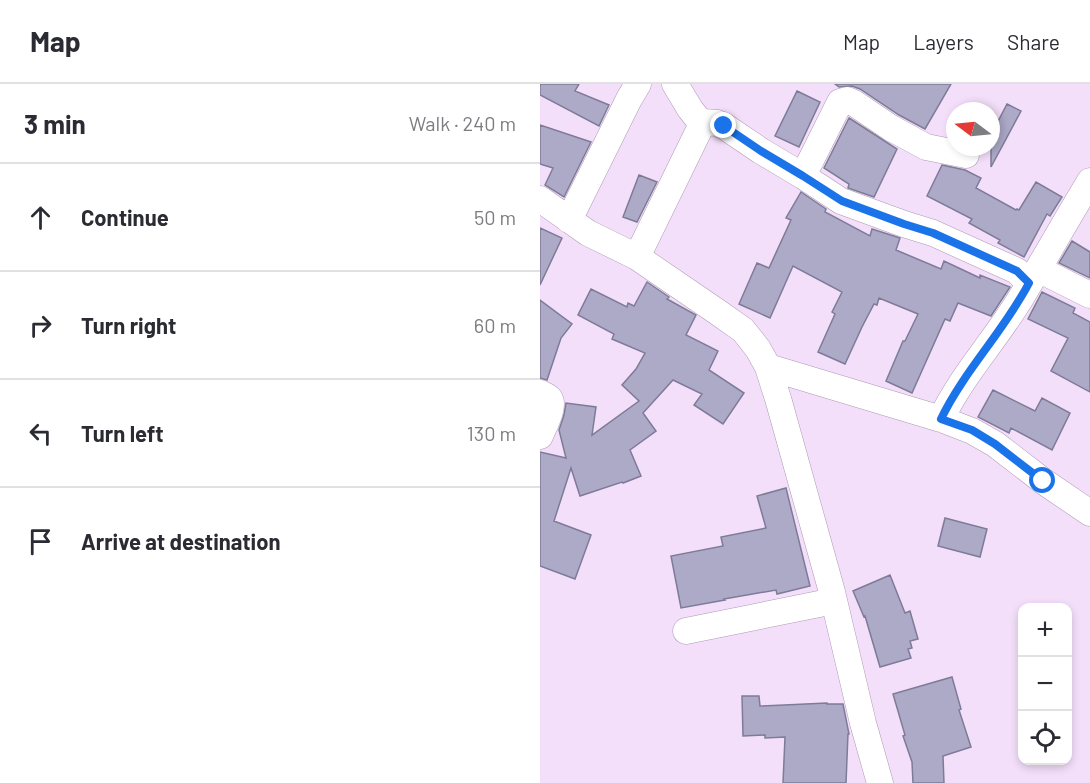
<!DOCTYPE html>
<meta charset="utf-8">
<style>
body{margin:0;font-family:Barlow,sans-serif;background:#f2f2f3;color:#2b2b33}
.controls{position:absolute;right:18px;bottom:18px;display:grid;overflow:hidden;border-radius:12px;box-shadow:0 3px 9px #0003}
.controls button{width:54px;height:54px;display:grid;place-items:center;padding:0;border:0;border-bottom:2px solid #e1e1e2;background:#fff;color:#2b2b33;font:30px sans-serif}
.compass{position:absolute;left:406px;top:18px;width:54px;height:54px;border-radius:50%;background:#fff;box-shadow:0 3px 9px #0003;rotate:286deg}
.stop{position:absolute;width:18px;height:18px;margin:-14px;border:4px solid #1a73e8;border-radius:50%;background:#fff}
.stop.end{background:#1a73e8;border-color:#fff;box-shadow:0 2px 6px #0008}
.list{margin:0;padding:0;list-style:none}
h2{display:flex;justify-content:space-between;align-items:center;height:78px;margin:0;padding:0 24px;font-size:26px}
h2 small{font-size:20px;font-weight:400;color:#7c7c81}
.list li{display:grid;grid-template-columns:39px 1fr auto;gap:18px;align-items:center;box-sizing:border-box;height:108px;padding:0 24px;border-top:2px solid #e1e1e2}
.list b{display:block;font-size:22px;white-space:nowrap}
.list em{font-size:20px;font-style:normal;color:#7c7c81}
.icon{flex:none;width:33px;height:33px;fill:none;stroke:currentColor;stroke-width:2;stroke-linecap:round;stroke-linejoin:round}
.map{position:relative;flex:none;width:550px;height:699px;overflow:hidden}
header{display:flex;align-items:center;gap:36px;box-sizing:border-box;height:84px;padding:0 30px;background:#fff;border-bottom:2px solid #e1e1e2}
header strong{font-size:28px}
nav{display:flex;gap:33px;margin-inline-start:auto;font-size:21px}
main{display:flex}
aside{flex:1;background:#fff}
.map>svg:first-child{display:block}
</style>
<header>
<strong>Map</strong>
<nav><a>Map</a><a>Layers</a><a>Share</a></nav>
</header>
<main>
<aside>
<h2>3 min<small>Walk · 240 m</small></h2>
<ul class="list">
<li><svg class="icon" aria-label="ahead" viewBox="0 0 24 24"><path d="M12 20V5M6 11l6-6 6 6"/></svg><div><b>Continue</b></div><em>50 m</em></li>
<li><svg class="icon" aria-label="right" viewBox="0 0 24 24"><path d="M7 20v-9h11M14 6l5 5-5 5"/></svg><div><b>Turn right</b></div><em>60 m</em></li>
<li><svg class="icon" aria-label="left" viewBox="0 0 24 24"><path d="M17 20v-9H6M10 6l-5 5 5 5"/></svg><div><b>Turn left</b></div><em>130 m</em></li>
<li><svg class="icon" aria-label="arrive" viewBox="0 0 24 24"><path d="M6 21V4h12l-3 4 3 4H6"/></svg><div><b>Arrive at destination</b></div></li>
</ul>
</aside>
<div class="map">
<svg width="550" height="699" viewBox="0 0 550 699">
<rect width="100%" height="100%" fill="#f4dffa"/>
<!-- building -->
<path fill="#adaac8" stroke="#7e7b98" stroke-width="1.5" d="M0,0h39l-4,7 34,14 -10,21 -59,-31z
M295,0h116l-26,45 -26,-14 -39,-26 -8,-3 -13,1z
M257,7l23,11 -21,45 -24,-11z
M467,20l14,7 -30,56v-32z
M309,34l34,22 14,9 -23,48 -26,-9 1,-4 -25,-16z
M0,41l51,17 -27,55 -19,-12 8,-17 -13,-4z
M402,81l23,5 16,8 -5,10 40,22 1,-1 2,1 17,-28 26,15 -12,19 -3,-2 -23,43 -26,-14 2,-3 -31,-17 3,-4 -45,-23z
M99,91l18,7 -20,40 -14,-5z
M261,108l25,17 -1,3 45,24 2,-7 28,9 -4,12 45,19 3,-8 36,17v-3l30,12 -19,29 -33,-13 -8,18 -5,-2 -33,74 -26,-12 17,-40h2l13,-27 -39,-16 -2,7 -3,-1 -12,23 -17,37 -27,-12 17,-38 -3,-2 10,-20 -49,-26 -23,52 -31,-14 18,-41 12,5 22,-48 -5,-2z
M0,144l22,10 -22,47z
M532,157l18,11v26l-31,-15z
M107,198l22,15 -2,2 29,16 -10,20 32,16 -9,19 35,23 -21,31 -29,-19 8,-11 -29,-14 -30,33 13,18 -26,19 11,26 -18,7 -1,-1 -42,14 -9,-28 -17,53 37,14 -16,44 -35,-13v-114l26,6 -7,-28 5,-15 2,-12 30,4 -4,28 47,-34 -17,-16 14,-16 9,-16 -33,-14 2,-5 -36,-19 13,-26 36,18 1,-4 6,3z
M502,208l33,16 -2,5 17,9v70l-39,-21 17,-33 -40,-19z
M0,216l32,24 -11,14 -14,42 -7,-2z
M453,306l42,21 7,-13 28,15 -18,37 -41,-22 -2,5 -31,-16z
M246,404l24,98 -33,8 -1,-4 -52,9 1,1 -44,8 -10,-52 52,-10 -2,-9 45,-9 -9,-32z
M405,434l42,11 -7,28 -42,-11z
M350,491l15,38 5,-2 8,28 -8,2 2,7 -4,1 3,9 -31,9 -15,-51 -1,1 -11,-26z
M412,593l9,32 -2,1 12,37 -28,9 1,27h-31l-1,-21 -9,-26 2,-1 -12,-41z
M202,612h17l1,10 67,-3v1h16l6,30h-1l-2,49h-63l2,-46 -20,1v-3l-22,1z"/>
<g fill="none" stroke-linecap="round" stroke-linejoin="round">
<defs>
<path id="minor" d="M135,0l15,25 8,10 5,3 14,1 7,3 37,25 42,25 38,25 63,23 29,9 84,38 12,12
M263,92l37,-74 7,-2 7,3 37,25 35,19 40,8
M0,115l48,34 49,24 79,54 27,19 15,19 10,18 11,35 53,190 31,131 17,60
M29,136l60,-121 9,-15
M97,173l66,-135
M498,185l52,26
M228,283l173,52 31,12 23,13 48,37 47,32
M0,309c2,1 7,3 9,5 7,7 -6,30 -9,38
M401,335c21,-44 56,-81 81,-123 23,-38 45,-77 68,-115
M146,547l148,-30"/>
</defs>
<!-- minor casing -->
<use href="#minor" stroke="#ae9ab4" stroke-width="27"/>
<!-- minor -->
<use href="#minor" stroke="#fff" stroke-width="26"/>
</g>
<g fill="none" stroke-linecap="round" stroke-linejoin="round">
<!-- route -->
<path stroke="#1a73e8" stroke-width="8" d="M184,42l37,25 42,25 39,25 62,23 29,9 84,38 12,12c-25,48 -65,88 -88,136l31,11 23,14 48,37"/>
</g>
</svg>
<div class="controls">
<button>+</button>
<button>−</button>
<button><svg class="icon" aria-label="locate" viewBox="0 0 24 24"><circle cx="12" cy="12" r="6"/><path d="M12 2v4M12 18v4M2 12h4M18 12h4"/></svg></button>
</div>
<svg class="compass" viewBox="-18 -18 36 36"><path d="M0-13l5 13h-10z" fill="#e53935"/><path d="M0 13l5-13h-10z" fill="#7c7c81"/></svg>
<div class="stop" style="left:503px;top:397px"></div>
<div class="stop end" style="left:184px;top:42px"></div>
</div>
</main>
